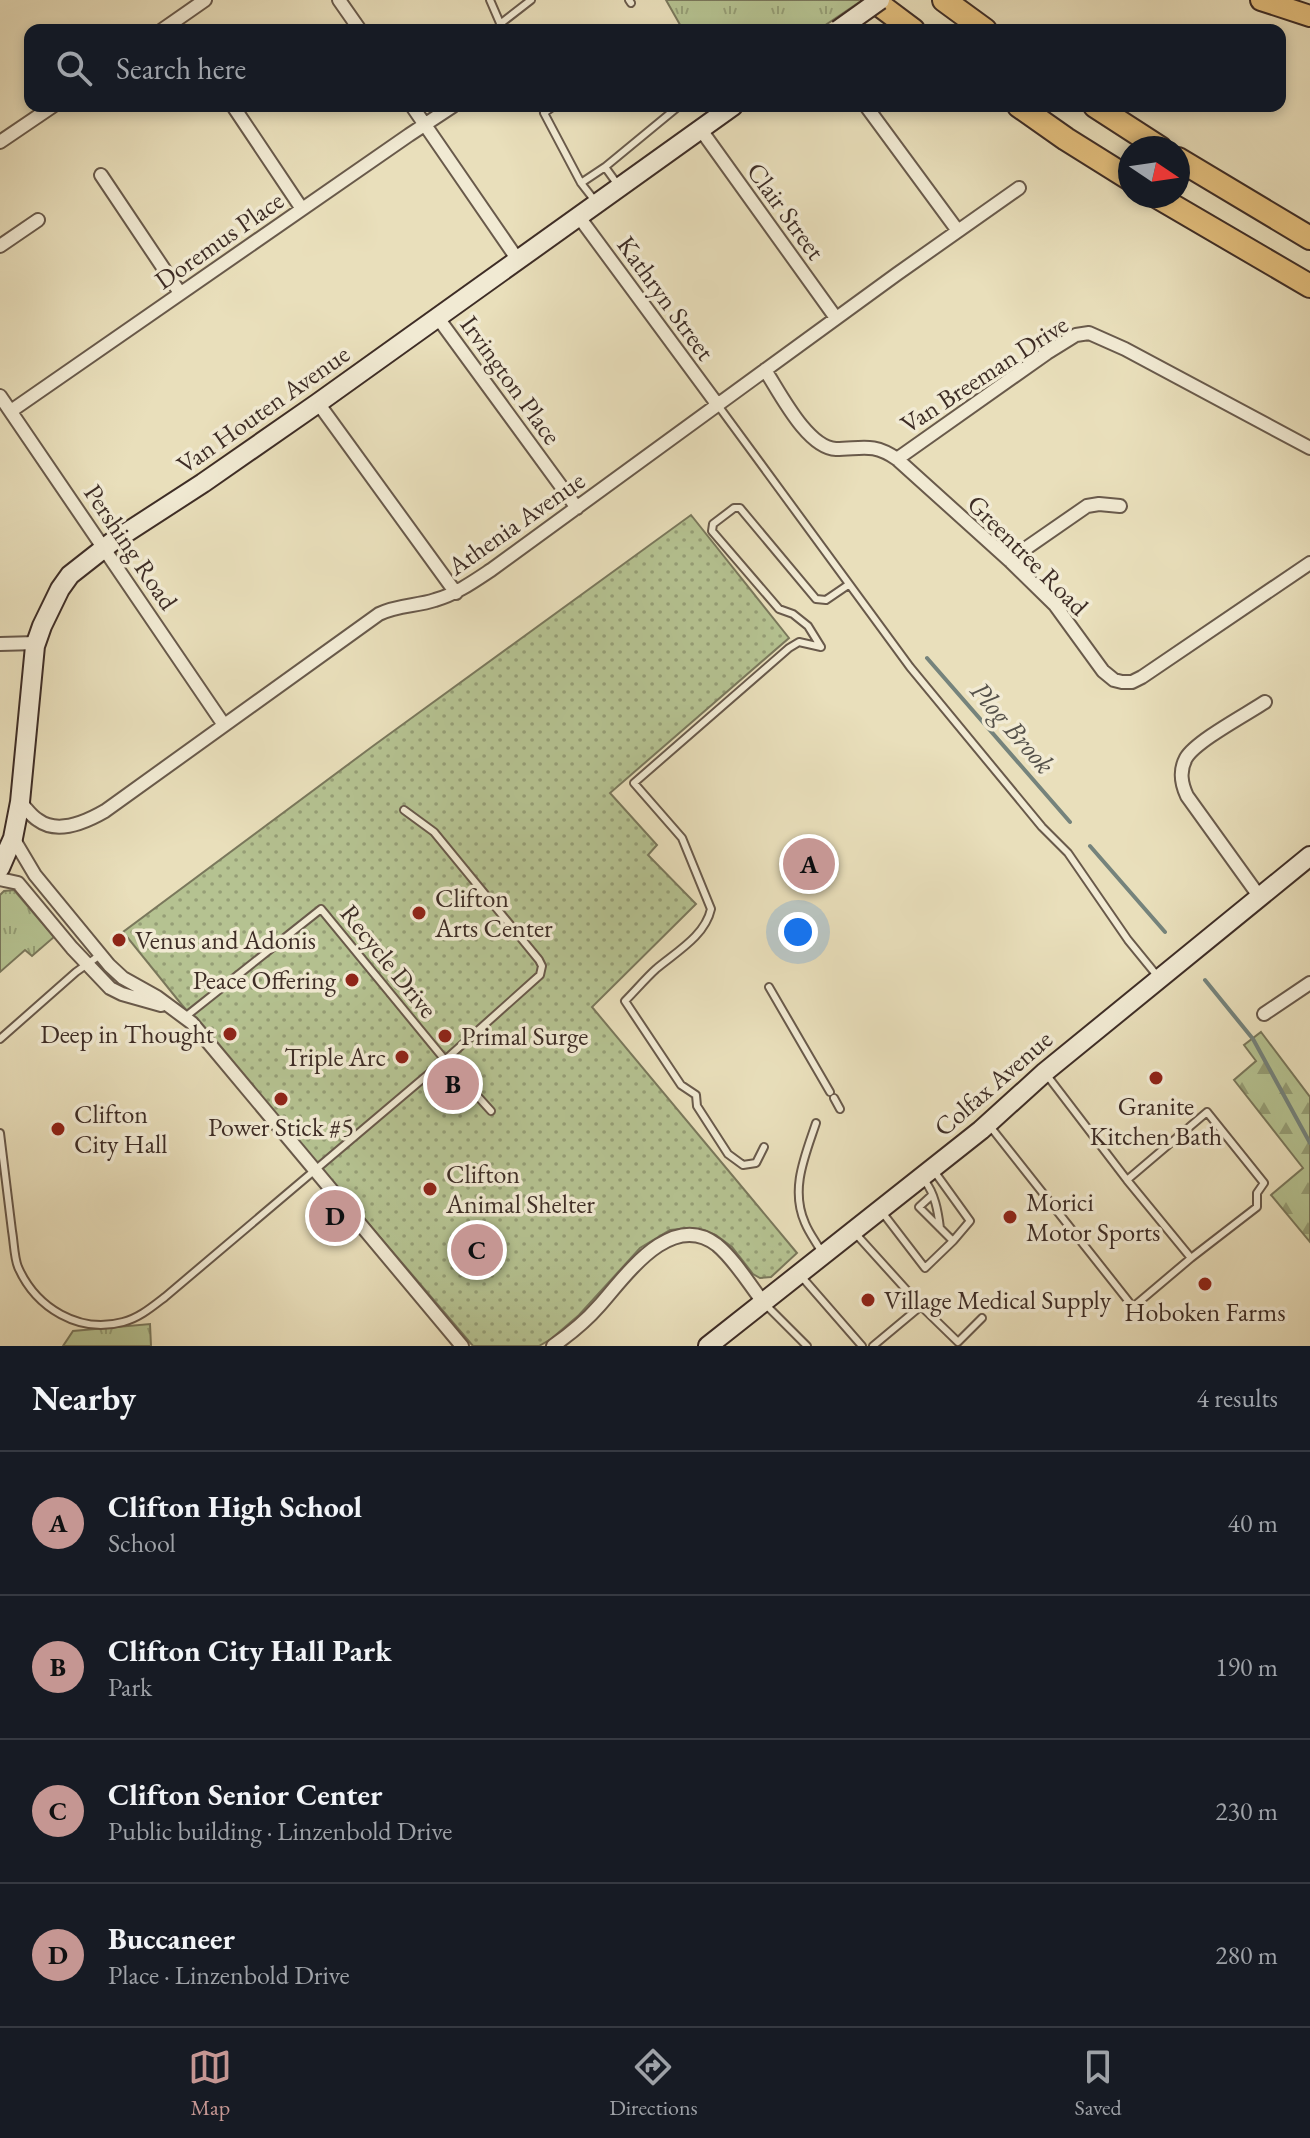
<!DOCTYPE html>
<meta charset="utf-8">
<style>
body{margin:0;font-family:"EB Garamond",serif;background:#20242c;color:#f1f3f6}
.compass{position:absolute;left:1118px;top:136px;width:72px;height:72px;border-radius:50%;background:#171b24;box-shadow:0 4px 12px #0003;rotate:103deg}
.you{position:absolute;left:798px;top:932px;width:28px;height:28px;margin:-20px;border:6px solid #fff;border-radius:50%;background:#1a73e8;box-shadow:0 0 0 12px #1a73e833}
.badge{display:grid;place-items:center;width:52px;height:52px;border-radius:50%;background:#c59692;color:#111;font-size:26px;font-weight:700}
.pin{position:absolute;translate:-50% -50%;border:4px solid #fff;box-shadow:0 2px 8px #0006}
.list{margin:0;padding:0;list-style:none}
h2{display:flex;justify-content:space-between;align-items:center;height:104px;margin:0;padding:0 32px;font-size:34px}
h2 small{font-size:26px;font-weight:400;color:#9ea1a6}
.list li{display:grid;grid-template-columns:52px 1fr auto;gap:24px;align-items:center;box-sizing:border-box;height:144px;padding:0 32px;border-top:2px solid #363941}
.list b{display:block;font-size:30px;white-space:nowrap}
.list p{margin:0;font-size:26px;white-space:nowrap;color:#9ea1a6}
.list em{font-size:26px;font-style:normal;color:#9ea1a6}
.icon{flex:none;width:44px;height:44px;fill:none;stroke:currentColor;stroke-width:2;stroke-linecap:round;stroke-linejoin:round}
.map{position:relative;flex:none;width:1310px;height:1346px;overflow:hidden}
.search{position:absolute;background:#171b24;box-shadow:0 4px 12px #0003;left:24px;right:24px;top:24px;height:88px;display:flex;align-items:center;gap:20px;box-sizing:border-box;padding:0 28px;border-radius:16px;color:#9ea1a6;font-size:30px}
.sheet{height:680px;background:#171b24}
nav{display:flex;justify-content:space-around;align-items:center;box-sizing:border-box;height:112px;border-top:2px solid #363941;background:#171b24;font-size:22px;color:#9ea1a6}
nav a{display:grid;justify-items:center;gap:4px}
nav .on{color:#c59692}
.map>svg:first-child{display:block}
</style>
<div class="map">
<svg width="1310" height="1346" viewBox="0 0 1310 1346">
<defs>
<pattern id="grass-tufts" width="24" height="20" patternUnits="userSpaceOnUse" patternTransform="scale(2)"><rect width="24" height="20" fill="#b5c291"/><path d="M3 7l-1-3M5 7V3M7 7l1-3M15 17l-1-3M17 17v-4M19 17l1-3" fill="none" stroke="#959e76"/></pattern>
<pattern id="forest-firs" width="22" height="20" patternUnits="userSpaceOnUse" patternTransform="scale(2)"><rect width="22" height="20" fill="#b5c291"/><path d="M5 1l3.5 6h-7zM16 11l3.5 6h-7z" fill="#959e76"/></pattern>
<pattern id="park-dots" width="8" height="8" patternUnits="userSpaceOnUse" patternTransform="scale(2)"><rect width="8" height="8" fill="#b5c291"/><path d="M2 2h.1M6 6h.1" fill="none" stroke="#959e76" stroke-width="1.8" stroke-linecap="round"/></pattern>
</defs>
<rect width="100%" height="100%" fill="#e9dfbb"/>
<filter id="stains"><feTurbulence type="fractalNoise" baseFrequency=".0025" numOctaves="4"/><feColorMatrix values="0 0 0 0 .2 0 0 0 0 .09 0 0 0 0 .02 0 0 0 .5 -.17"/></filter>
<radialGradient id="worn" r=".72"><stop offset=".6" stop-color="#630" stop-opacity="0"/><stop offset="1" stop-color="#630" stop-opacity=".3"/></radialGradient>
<!-- grass -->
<path fill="url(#grass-tufts)" stroke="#7a785c" stroke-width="2" d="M666,0h194l1,1 -43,29h-135z
M14,890l40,47 -22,19 -7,-6 -25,22v-77l4,-4z
M150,1324l1,22h-88l10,-15z"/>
<!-- forest -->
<path fill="url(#forest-firs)" stroke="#7a785c" stroke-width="2" d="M1261,1032l49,65v145l-39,-47 32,-27 -69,-88 22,-19 -12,-16z"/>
<!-- park -->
<path fill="url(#park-dots)" stroke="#7a785c" stroke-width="2" d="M691,515l98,123 -179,155 47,52 -9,10 48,49 -104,103 205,246 -26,24 -11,1 -7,-4 -21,-27 -16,-12 -12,-5 -14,-2 -20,2 -30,18 -61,67 -28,24 -12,7h-66l-291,-341 -59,-73 250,-186z"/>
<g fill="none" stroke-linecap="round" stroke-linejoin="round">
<!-- stream -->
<path stroke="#75837c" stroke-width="4" d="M927,658l143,164
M1090,846l75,86
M1205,980l48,59 57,104"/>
<defs>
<path id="lane" d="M490,0l13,30
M629,0l2,3
M500,24l31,-24
M554,106l-10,7 37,70 14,18
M605,167l13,18
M581,183l24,-16 74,-61
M717,404l193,263 132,160 26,26 60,87 31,38
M821,647l-13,-21 -15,-12 -14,-5 -67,-78 1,-7 21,-16h6l76,91 10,1 22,-15
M769,987l61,105
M185,1017l136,-108 124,151 46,51
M0,1039l76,-67 24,-17
M1046,1074l81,106 64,78 66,-51v-14l7,-10 -57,-71 -80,68
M834,1098l6,11
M816,1123c-11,33 -26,66 -11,100 4,10 11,19 16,28
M989,1125l144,182 58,-49
M0,1133c4,32 8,65 12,98 2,11 2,26 6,36 18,41 61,67 105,55 16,-4 29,-15 42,-25l280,-237 95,-85 2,-9 -3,-6 -105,-128 -30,-22
M764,1147l-8,16 -13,2 -15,-11 -31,-48 -1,-11 -15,-10 -56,-84c11,-11 20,-22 31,-32 20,-17 49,-33 55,-60l-29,-71 -48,-55 155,-135 10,-6 22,5
M934,1171l36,50 -17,20
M924,1180c11,13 14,32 16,48
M882,1212l43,56 28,-27 -34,-34 12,-11
M855,1233l66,73 -48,40
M801,1276l61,70
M764,1303l43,43
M921,1306l37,36 24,-24"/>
<path id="street" d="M339,0l21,30
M162,30l43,-30
M233,106l69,103
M412,106l106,154
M866,106l92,125
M701,130l135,188
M0,142l53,-36
M101,175l79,118
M579,217l138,187
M0,246l38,-26
M438,318l139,190
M765,370c14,21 42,78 71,79 25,0 37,-7 61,10l112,101 46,45 48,66 11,9 8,2h10l10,-5 168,-114
M0,396l224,329
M318,403l138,190
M11,411l398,-276 44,-29
M897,459l150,-106 29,-18 13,-2 36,16 185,99
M1009,560l78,-54 12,-2 21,2
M0,644l36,-1
M20,802c6,6 11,14 18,18 20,15 48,2 67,-9l274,-197c18,-9 38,-8 56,-14 21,-6 38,-18 56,-30l406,-296 122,-86
M13,838l22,37 74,90 14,13 34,19 35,26 270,323
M0,879l18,4 54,65 38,40 12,6 39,11
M1259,896l-72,-100c-6,-13 -8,-25 -1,-38 10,-17 61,-44 79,-56
M1264,1014l46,-31
M553,1346c17,-12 33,-25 46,-40 26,-29 72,-97 118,-61 18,15 32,39 46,57"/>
<path id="secondary" d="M0,868l13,-30 7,-36 15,-156 7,-20 18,-37 10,-14 42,-33 91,-59 115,-80 415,-297
M708,1346l273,-216 64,-58 265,-216"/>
<path id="primary" d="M1261,0l49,16"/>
<path id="highway" d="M873,0l40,30
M944,0l41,30
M1019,106l47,33 64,40
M1095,106l65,42
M1178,159l132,79
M1156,196l154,90"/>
</defs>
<!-- lane casing -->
<use href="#lane" stroke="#695a4b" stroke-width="10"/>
<!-- street casing -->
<use href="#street" stroke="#695a4b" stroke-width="16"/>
<!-- secondary casing -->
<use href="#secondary" stroke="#3e2d26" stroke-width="22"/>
<!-- primary casing -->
<use href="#primary" stroke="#3e2d26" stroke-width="24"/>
<!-- highway casing -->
<use href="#highway" stroke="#3e2d26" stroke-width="26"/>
<!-- lane -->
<use href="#lane" stroke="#f1ead3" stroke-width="6"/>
<!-- street -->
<use href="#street" stroke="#f1ead3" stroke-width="12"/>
<!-- secondary -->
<use href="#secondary" stroke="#f1ead3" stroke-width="18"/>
<!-- primary -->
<use href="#primary" stroke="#e4c07e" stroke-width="20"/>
<!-- highway -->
<use href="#highway" stroke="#e4c07e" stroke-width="22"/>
<defs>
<path id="secondary-bridge" d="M838,30l42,-30"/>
</defs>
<!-- secondary-bridge casing -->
<use href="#secondary-bridge" stroke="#3e2d26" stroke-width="22" stroke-linecap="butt"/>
<!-- secondary-bridge -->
<use href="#secondary-bridge" stroke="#f1ead3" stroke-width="18"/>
</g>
<!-- markers -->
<g fill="#8f2418" stroke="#f1ead3" stroke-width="3">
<circle cx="419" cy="913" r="8"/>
<circle cx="119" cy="940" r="8"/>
<circle cx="352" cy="980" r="8"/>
<circle cx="230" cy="1034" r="8"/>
<circle cx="445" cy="1036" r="8"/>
<circle cx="402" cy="1057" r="8"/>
<circle cx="1156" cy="1078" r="8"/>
<circle cx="281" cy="1099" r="8"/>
<circle cx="58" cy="1129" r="8"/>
<circle cx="430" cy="1189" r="8"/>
<circle cx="1010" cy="1217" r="8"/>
<circle cx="1205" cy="1284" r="8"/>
<circle cx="868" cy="1300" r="8"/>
</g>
<g text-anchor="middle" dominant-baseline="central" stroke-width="7" stroke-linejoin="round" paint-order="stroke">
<!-- street labels -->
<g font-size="26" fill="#3e2d26" stroke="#f1ead3">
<text transform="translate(786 211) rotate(54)">Clair Street</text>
<text transform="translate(219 240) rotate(-35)">Doremus Place</text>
<text transform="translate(666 298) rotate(54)">Kathryn Street</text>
<text transform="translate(984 374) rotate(-33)">Van Breeman Drive</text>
<text transform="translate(511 380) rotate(54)">Irvington Place</text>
<text transform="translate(263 409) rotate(-35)">Van Houten Avenue</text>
<text transform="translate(516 523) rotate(-35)">Athenia Avenue</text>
<text transform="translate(131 547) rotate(56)">Pershing Road</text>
<text transform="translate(1028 555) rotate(45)">Greentree Road</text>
<text transform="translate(389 961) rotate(51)">Recycle Drive</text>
<text transform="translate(993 1083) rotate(-41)">Colfax Avenue</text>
</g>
<!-- poi labels -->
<g font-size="26" fill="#3e2d26" stroke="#f1ead3" text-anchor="start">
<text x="435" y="898">Clifton<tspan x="435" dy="30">Arts Center</tspan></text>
<text x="135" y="940">Venus and Adonis</text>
<text x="336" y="980" text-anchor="end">Peace Offering</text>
<text x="214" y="1034" text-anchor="end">Deep in Thought</text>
<text x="461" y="1036">Primal Surge</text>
<text x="386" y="1057" text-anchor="end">Triple Arc</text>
<text x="1156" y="1106" text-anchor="middle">Granite<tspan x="1156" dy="30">Kitchen Bath</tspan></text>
<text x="74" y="1114">Clifton<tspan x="74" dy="30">City Hall</tspan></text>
<text x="281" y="1127" text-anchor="middle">Power Stick #5</text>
<text x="446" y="1174">Clifton<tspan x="446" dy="30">Animal Shelter</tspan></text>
<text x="1026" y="1202">Morici<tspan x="1026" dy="30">Motor Sports</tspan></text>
<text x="884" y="1300">Village Medical Supply</text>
<text x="1205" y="1312" text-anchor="middle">Hoboken Farms</text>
</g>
<!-- water labels -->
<g font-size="28" font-style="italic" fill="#55514a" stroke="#f1ead3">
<text transform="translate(1013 727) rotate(49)">Plog Brook</text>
</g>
</g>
<rect width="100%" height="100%" filter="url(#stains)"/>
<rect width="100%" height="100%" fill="url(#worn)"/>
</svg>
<svg class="compass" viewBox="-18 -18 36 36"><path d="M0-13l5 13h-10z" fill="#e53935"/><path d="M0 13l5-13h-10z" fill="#9ea1a6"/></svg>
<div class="you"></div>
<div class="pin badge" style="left:809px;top:864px">A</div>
<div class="pin badge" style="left:453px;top:1084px">B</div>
<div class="pin badge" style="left:477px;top:1250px">C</div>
<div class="pin badge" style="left:335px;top:1216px">D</div>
<div class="search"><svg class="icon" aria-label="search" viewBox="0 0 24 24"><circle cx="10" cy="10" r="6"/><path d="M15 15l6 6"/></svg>Search here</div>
</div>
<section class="sheet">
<h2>Nearby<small>4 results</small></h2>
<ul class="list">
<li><span class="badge">A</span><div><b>Clifton High School</b><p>School</p></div><em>40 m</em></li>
<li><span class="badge">B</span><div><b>Clifton City Hall Park</b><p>Park</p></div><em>190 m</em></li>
<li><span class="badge">C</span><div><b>Clifton Senior Center</b><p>Public building · Linzenbold Drive</p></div><em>230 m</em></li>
<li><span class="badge">D</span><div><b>Buccaneer</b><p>Place · Linzenbold Drive</p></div><em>280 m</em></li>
</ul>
</section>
<nav>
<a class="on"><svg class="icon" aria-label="map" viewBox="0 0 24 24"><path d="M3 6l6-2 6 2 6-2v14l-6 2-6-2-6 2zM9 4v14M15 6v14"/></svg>Map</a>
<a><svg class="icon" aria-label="directions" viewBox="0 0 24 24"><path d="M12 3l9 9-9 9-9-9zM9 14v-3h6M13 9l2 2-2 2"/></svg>Directions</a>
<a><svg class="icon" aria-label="saved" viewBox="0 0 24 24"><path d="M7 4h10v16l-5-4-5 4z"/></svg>Saved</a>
</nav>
